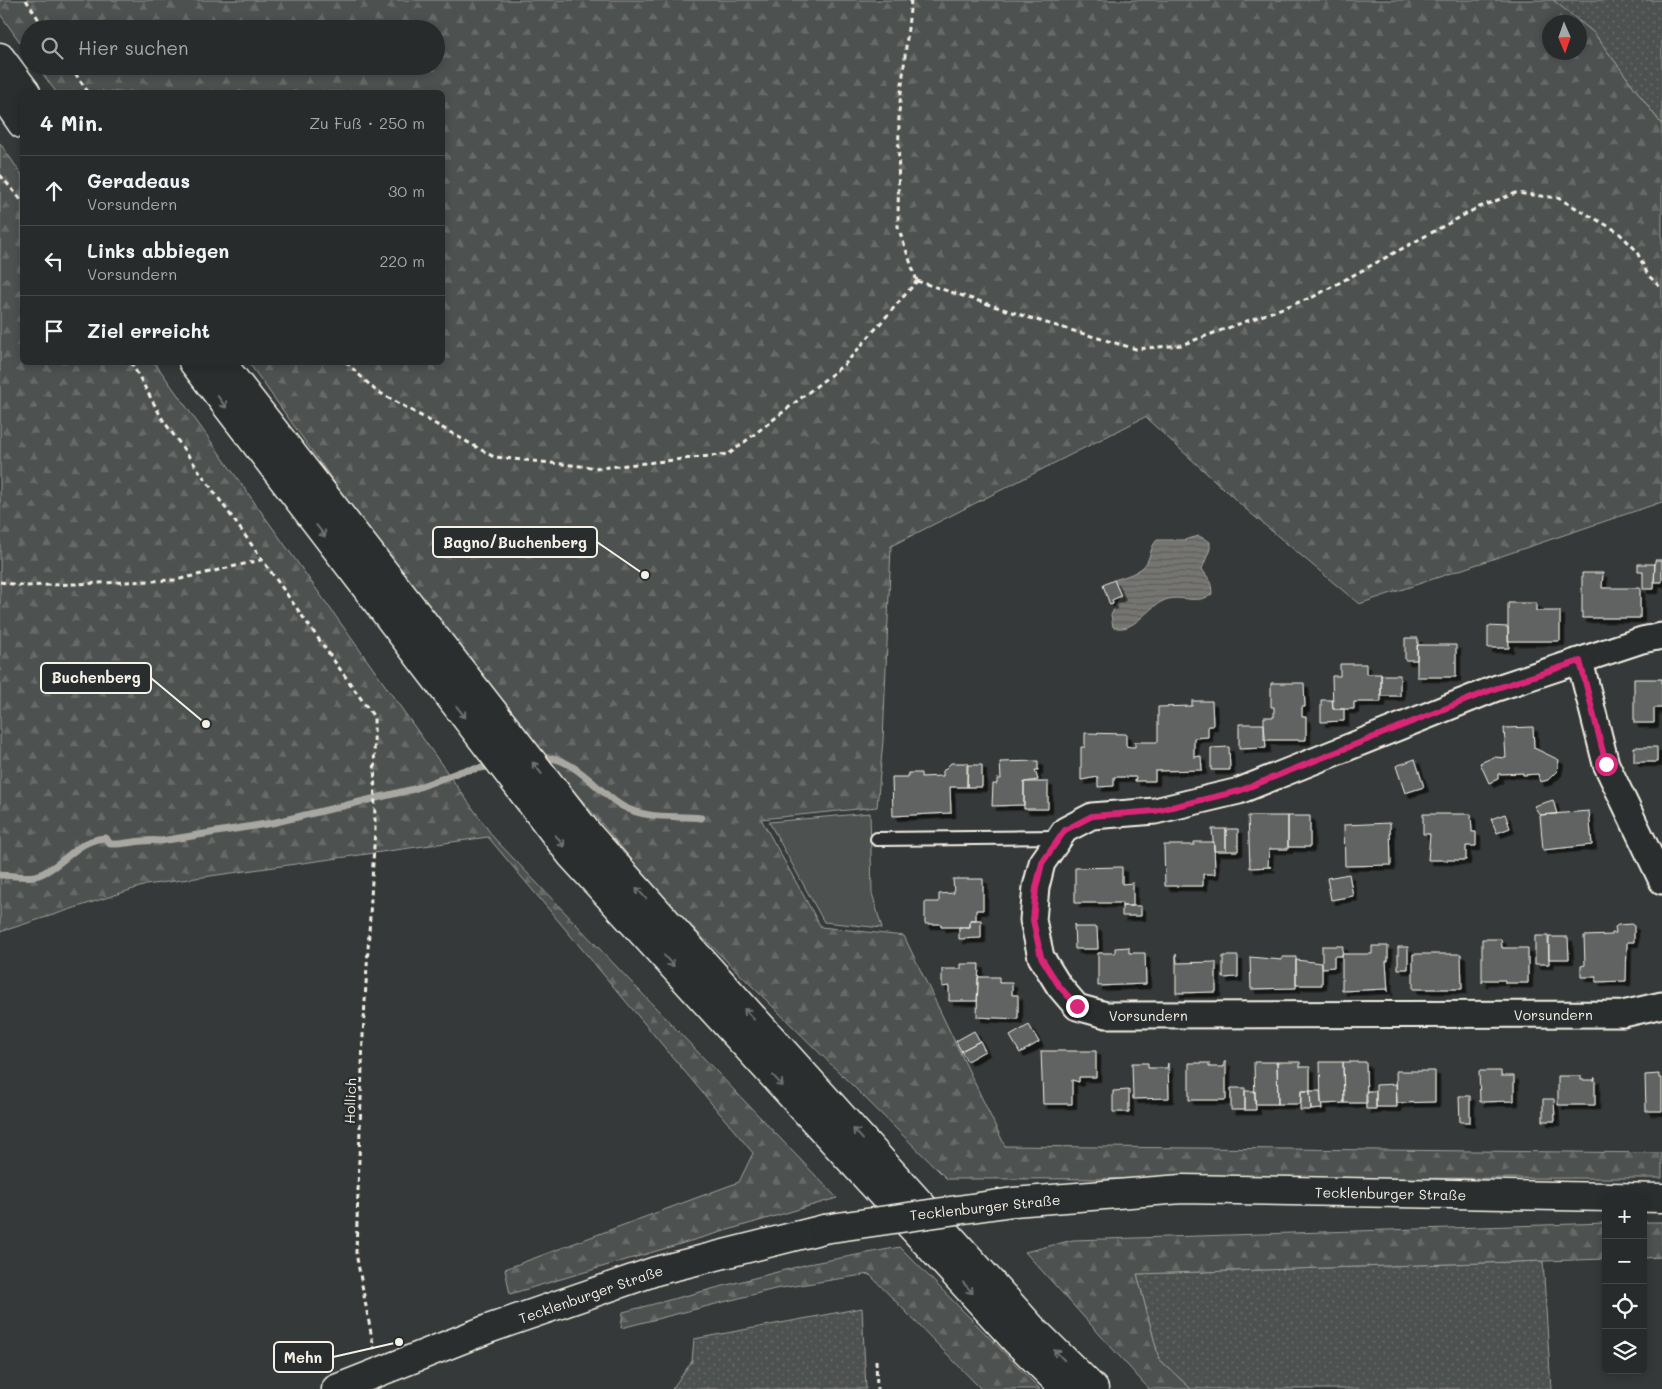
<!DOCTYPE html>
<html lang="de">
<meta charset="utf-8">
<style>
body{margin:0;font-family:Mali,sans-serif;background:#343737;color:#f1f3f6}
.controls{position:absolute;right:15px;bottom:15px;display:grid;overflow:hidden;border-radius:8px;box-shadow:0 2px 8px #0003}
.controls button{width:45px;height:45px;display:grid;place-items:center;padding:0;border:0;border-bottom:1px solid #444747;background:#282b2b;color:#f1f3f6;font:25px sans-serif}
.compass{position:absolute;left:1542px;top:15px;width:45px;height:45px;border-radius:50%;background:#282b2b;box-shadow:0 2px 8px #0003;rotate:178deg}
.stop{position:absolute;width:15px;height:15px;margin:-11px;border:4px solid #db2777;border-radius:50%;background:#fff}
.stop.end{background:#db2777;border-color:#fff;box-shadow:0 1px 5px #0008}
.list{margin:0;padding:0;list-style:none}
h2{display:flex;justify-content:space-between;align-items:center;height:65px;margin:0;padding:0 20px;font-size:21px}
h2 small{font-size:16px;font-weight:400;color:#a5a7a9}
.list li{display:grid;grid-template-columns:32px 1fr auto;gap:15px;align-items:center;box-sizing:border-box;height:70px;padding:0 20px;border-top:1px solid #444747}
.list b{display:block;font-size:19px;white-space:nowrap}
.list p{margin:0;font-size:16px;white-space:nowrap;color:#a5a7a9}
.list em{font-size:16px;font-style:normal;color:#a5a7a9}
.icon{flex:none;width:28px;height:28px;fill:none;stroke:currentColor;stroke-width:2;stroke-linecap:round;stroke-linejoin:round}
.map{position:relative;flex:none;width:1662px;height:1389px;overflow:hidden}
.search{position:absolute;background:#282b2b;box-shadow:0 2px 8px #0003;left:20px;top:20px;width:425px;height:55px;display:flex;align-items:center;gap:12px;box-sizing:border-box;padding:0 18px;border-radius:28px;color:#a5a7a9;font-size:19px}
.panel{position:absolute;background:#282b2b;box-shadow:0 2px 8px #0003;left:20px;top:90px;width:425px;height:275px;border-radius:8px}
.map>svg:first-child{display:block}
</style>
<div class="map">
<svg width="1662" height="1389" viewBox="0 0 1662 1389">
<defs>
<pattern id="grass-dots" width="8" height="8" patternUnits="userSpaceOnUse" patternTransform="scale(1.25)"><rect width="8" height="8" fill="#4e514f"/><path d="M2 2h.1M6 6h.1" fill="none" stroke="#686a68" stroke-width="1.8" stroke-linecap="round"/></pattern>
<pattern id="forest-firs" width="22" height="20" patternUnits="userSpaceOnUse" patternTransform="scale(1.25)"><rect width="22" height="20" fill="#4e514f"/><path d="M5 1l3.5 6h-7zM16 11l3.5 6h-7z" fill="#686a68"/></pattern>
<pattern id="water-rules" width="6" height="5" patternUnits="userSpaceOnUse" patternTransform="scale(1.25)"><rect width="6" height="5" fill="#757572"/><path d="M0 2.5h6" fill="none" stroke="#5f5e5c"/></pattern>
<filter id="shadow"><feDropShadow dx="4.5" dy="4.5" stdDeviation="0" flood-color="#0009"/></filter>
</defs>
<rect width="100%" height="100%" fill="#363939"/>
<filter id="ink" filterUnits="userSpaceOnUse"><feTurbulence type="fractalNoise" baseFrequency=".02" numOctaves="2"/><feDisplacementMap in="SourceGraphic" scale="10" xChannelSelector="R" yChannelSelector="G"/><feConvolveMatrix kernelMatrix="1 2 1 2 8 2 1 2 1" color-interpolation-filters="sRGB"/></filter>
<g filter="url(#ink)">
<!-- grass -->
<path fill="url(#grass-dots)" stroke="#a1a19c" d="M1553,0h109v125l-69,-93z
M1543,1261l8,128h-360l-32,-30 -22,-85z
M862,1308l4,81h-194l20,-28 2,-22z"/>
<!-- forest -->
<path fill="url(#forest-firs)" stroke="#a1a19c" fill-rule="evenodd" d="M0,0h1553l40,32 69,93v377l-303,102 -111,-93 -103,-94 -254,129 -8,195 -6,66 -116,12 60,108 83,9 101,210 657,7v25l-715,1 -276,-273 -224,-266 -198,-277 193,-1v-270h-386l-19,-26h399v-37h-407v26l-29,-41zM1550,22h30v30h-30z
M0,143l22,32v187l133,1 339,475 343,360 -327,96 -5,-25 234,-87 14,-29 -265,-316 -342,48 -146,47z
M1643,1222h19v35l-19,1z
M1606,1223v36l-469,15 22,85 32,30h-42l-124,-137 48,-12z
M900,1247l140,142h-59l-112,-115 -94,15 -154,39 2,-16 185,-48z"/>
<!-- garden -->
<path fill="#4e514f" stroke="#a1a19c" d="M870,813l2,80 10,35 -58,-6 -55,-100z"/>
<!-- water -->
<path fill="url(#water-rules)" stroke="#a8a7a1" d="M1199,536l11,6v7l-8,20 9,13 1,12c-15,12 -33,-1 -49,7 -17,7 -29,33 -50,26l-2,-12 10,-19 -7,-16c10,-3 28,-8 33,-18 4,-8 4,-16 10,-22h27z"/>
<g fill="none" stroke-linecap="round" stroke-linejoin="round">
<!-- stream -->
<path stroke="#a8a7a1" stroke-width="7" d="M546,758c26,-2 55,36 76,48 25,14 53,9 79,12
M0,875c11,0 28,4 39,0 26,-10 38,-36 67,-37l4,6c17,1 33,-6 51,-3l111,-18 142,-34 48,-18 25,-4"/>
</g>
<!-- building -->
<path fill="#616362" stroke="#f4f1e8" filter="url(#shadow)" d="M1655,560h7v22h-8z
M1638,564h17l-1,25h-11v-18h-5z
M1582,573h21l-1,15h38v30h-58z
M1114,580l7,16 -9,4 1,4 -3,1 -7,-20z
M1508,603h28v8h24v30h-52z
M1488,626l20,1 1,21h-21z
M1405,638h13l-1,22h-12z
M1417,645h39v32h-39z
M1340,664h26v10h15v28h-27v7h-21l-1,-33h8z
M1381,675h19v21h-19z
M1634,679h28v29h-8v15h-20z
M1271,683h33l1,24h-3v10h4v23h-42v-23h10v-10h-3z
M1321,700h11l1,9h11v12l-23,1z
M1192,701h20l1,25h-5v11l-14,1v19l7,-1 1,14 -47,1v10h-20l1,-4h-22v9l-16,1v-10l-17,3v-33h4v-14l41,1v12l5,1h4v-5h23v-35l34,-1z
M1239,724h25l2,24 -27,1z
M1533,727l1,21 25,12 -2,11 -9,9 -8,2 -2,-8 -15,1v-2l-25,1v5l-9,4 -9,-20 14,-6 12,1 -2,-30z
M1229,747l1,23h-19v-22z
M1634,747h23v15h-23z
M1415,759l9,28 -19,6 -9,-27z
M1038,761v9h-3l3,10 -14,2v23l-32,1 1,-22h4v-5h4l-1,-17z
M951,763h17v2l-1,22h-17l1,26 -58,3 -1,-39h16v-4h13v4l22,-1v-5z
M967,765h15v22h-15z
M1024,782h24v27h-24z
M1553,800l4,14 -17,1 -6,-9z
M1589,811l3,34 -49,5 -3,-35z
M1423,814h48l1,18h4v14h-10v14h-38l2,-26h-7z
M1505,814l5,14 -13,5 -6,-14z
M1248,816h40v33h-19l-1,17 3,1 -21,1z
M1288,816h22v31h-22z
M1390,823l1,42 -46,1 -1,-41z
M1212,829h14v22h-12z
M1226,829h12v22h-12z
M1194,842h20l1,32h-12v12h-38l-1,-41h30z
M1122,867v17l11,-1v23h-11v-3h-47v-35z
M1349,874l4,22 -22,4 -4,-22z
M953,879h30v31h-7v10h-6v7h-29v-3h-16v-22h14v-8l15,-1z
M1122,906h19v10h-19z
M970,920h11v18l-22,1v-12h11z
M1074,924l2,3h21l1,22h-23z
M1631,924l3,2v16h-7l-1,39 -30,1v-5h-15v-11l4,-1 -1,-29 28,-1v-2h4l-1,-6 3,-2z
M1535,936h13l1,28h-14z
M1549,937h19l1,22h-20z
M1482,939h19l1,9h26v35h-23v-3h-21l-2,3z
M1322,946h21l-1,10h-8v11l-12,1z
M1372,946h16v15h-2l2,31 -1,-3 -45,2v-37h30z
M1129,947v6h16l1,31 -48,2v-33h17v-5z
M1398,947h10v22h-10z
M1176,954l1,9 39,-1v30l-40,1z
M1413,954h48l1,35h-49z
M1223,956h15v21l-15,1z
M1250,957l32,3v-3h14v31l-45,1z
M1296,960l26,3v22h-26z
M961,964h18l-2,37h-28v-15l-7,1v-18h19z
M978,977h21v6h13v12h6v24l-41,-2z
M1029,1025l10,17 -19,11 -10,-17z
M974,1031l6,10 -19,10 -5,-10z
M980,1041l5,10 -18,10 -6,-10z
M1041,1051h55v26h-17v5l-7,-2v24h-29z
M1224,1062h2v38h-37v-37h20v4h15z
M1254,1062h23l1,42h-23z
M1277,1062h23v5h10v24h-9v13h-23z
M1320,1062h23l1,41 -23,1z
M1343,1062h23l1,41h-23z
M1132,1063h16v5h19l1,-5 1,35 -36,1z
M1396,1071h39v31l-38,1z
M1479,1071h22v5h13v25l-34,1z
M1659,1074v4h3v33h-16l-1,-36z
M1558,1076h23v4h13l1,-3v28h-37z
M1396,1084l1,23h-21v-22z
M1231,1088h14v22h-14z
M1129,1090v22h-16v-21z
M1245,1091h10l1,19h-11z
M1301,1091h9l1,19h-11z
M1310,1091h10l2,18 -11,1z
M1366,1091h10v18h-10z
M1459,1096h11v26h-10z
M1543,1099h11l1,22h-12z"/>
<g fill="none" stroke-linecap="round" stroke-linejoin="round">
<defs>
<path id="lane" d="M877,839l183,-2"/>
<g id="street">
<path id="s1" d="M1662,636l-20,4 -148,49 -255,102 -84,20 -63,5 -27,14 -23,33 -6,24 -3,33 8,37 18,29 18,21 29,8 517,-1 39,-9"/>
<path d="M1580,661l26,103 56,117"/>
</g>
<g id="secondary">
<path id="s2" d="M1013,1202l169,-13 480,9"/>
<path id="s3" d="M336,1389l152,-60 168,-58 168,-42"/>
</g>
<path id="highway" d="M0,57l26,35
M0,92l22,32
M193,362l378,493 445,486 49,48
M221,362l369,474 442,492 62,61"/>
</defs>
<!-- lane casing -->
<use href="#lane" stroke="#f4f1e8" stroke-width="16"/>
<!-- street casing -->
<use href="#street" stroke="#f4f1e8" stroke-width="29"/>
<!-- secondary casing -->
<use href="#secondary" stroke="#f4f1e8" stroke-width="31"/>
<!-- highway casing -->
<use href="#highway" stroke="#f4f1e8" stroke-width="31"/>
<!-- path -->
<path stroke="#f4f1e8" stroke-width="3" stroke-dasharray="5 4" stroke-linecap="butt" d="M26,0l19,29
M911,0l-12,112 -1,115 19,54
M70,66l18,26
M0,175l22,26
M917,281l126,41 93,27 45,-4 132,-48 164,-89 39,-15 42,5 59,33 19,19 12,25 14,14
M131,362l32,58 211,297 1,112 -12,207 -7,217 18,96
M346,362l29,28 119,67 106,11 129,-14 117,-91 71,-82
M0,582l24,4 152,-6 85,-20
M876,1360l1,29"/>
<!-- lane -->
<use href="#lane" stroke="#2a2d2e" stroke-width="12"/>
<!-- street -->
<use href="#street" stroke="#2a2d2e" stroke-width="25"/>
<!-- secondary -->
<use href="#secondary" stroke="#2a2d2e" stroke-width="28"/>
<!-- highway -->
<use href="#highway" stroke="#2a2d2e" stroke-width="28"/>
<defs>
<path id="secondary-bridge" d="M824,1229l189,-27"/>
</defs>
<!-- secondary-bridge casing -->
<use href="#secondary-bridge" stroke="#f4f1e8" stroke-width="31" stroke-linecap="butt"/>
<!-- secondary-bridge -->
<use href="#secondary-bridge" stroke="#2a2d2e" stroke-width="28"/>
</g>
<!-- one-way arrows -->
<defs><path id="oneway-shaft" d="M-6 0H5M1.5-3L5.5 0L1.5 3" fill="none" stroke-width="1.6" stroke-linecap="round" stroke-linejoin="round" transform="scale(1.25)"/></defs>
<g stroke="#71726f">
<use href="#oneway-shaft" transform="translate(222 402) rotate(54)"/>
<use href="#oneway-shaft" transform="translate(321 531) rotate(52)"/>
<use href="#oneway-shaft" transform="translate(461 712) rotate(52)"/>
<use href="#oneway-shaft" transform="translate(537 768) rotate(-128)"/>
<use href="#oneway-shaft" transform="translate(560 841) rotate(52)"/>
<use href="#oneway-shaft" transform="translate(641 893) rotate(-132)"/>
<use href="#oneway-shaft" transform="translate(669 961) rotate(48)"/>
<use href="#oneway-shaft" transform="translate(749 1014) rotate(-132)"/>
<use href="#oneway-shaft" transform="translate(778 1081) rotate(48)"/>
<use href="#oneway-shaft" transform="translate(858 1134) rotate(-132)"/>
<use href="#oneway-shaft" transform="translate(968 1288) rotate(48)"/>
<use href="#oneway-shaft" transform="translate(1059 1355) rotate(-135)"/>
</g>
</g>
<g fill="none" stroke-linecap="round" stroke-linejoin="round" filter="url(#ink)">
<!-- route -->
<path stroke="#db2777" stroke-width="6" d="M1077,1006l-18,-20 -18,-29 -8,-37 3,-32 6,-25 23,-33 27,-14 63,-5 84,-20 255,-102 86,-28 26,103"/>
</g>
<g text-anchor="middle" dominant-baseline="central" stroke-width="4.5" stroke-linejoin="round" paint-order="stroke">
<!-- street labels -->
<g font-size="14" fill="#f4f1e8" stroke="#2a2d2e">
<text stroke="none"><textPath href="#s1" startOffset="901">Vorsundern</textPath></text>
<text stroke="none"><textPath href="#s1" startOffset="1306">Vorsundern</textPath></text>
<text transform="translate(350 1101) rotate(-88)">Hollich</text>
<text stroke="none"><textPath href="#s2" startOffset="378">Tecklenburger Straße</textPath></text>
<text transform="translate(985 1207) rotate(-6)">Tecklenburger Straße</text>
<text stroke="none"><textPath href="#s3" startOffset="272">Tecklenburger Straße</textPath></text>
</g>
</g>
<!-- callouts -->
<path fill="none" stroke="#f4f1e8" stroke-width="2" d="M645 575L597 542M206 724L151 678M399 1342L333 1357"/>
<g fill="#f4f1e8" stroke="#2a2d2e" stroke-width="2">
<circle cx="645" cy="575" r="5"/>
<circle cx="206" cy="724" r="5"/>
<circle cx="399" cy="1342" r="5"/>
</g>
<g fill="#2a2d2e" stroke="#f4f1e8" stroke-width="2">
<rect x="433" y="527" width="164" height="30" rx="5"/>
<rect x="41" y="663" width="110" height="30" rx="5"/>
<rect x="274" y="1342" width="59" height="30" rx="5"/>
</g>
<g font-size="15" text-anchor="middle" font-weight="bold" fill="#f4f1e8">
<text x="515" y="548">Bagno/Buchenberg</text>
<text x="96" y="683">Buchenberg</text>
<text x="303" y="1363">Mehn</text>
</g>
</svg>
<div class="controls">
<button>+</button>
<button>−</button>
<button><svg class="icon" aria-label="locate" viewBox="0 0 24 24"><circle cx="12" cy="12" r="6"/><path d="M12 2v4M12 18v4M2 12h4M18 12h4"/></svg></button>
<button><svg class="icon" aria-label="layers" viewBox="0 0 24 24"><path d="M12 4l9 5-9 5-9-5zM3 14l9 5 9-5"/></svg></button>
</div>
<svg class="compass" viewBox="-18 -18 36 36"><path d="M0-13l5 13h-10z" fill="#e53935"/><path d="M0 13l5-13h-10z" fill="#a5a7a9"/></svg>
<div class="stop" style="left:1606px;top:764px"></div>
<div class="stop end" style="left:1077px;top:1006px"></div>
<div class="search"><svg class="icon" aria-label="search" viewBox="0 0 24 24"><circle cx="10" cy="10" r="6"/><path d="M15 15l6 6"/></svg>Hier suchen</div>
<section class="panel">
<h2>4 Min.<small>Zu Fuß · 250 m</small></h2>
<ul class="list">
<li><svg class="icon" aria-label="ahead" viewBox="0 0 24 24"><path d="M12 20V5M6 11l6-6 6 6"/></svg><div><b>Geradeaus</b><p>Vorsundern</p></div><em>30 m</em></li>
<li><svg class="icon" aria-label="left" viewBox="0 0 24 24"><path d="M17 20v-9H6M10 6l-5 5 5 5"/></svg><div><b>Links abbiegen</b><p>Vorsundern</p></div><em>220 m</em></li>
<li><svg class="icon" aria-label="arrive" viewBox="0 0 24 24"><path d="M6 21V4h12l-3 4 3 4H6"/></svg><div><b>Ziel erreicht</b></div></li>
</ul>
</section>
</div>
